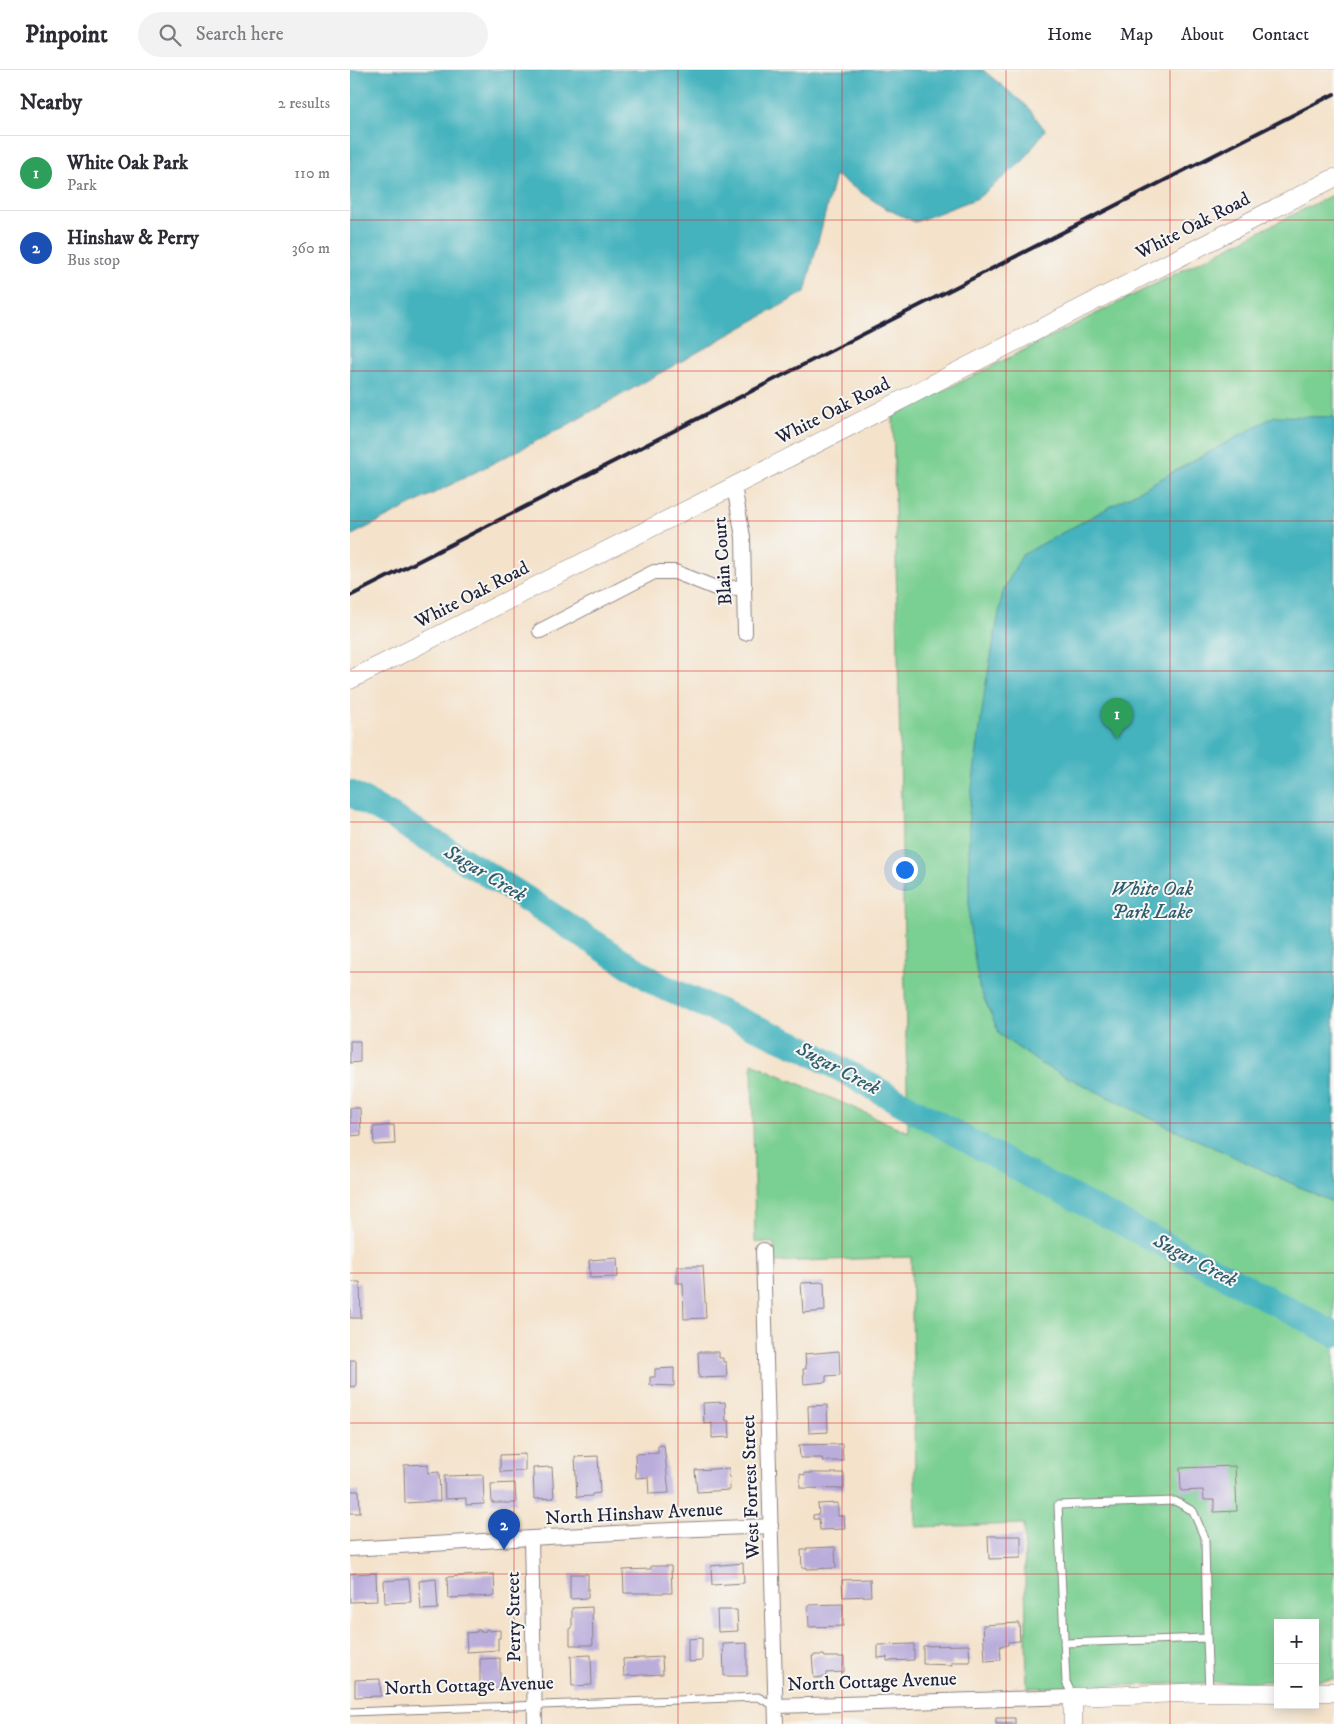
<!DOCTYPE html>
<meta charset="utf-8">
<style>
body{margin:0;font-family:"IM FELL DW Pica",serif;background:#f2f2f3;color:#2b2b33}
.controls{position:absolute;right:15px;bottom:15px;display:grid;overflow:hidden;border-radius:0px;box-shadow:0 2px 12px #0003}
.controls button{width:45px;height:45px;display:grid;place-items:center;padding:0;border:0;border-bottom:1px solid #e1e1e2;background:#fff;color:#2b2b33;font:25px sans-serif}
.you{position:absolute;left:554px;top:799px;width:18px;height:18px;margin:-12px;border:4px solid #fff;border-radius:50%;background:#1a73e8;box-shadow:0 0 0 8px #1a73e833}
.badge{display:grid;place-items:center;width:32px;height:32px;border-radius:50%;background:#d1495b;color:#fff;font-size:16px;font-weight:700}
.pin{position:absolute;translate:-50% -41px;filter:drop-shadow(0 1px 2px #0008)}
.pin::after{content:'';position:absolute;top:26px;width:18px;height:15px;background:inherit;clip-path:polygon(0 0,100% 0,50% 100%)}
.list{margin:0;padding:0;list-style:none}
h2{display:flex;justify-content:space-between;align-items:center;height:65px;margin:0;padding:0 20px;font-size:21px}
h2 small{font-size:16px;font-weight:400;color:#7c7c81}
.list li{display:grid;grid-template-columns:32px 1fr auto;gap:15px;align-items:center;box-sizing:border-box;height:75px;padding:0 20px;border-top:1px solid #e1e1e2}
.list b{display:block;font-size:19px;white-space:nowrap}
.list p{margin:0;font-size:16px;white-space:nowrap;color:#7c7c81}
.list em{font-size:16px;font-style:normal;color:#7c7c81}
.icon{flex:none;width:28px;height:28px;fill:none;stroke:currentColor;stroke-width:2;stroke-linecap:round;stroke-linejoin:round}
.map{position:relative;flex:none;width:984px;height:1654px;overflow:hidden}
header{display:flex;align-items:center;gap:30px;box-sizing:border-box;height:70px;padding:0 25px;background:#fff;border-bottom:1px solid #e1e1e2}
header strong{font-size:24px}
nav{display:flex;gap:28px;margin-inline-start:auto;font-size:18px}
.search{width:350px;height:45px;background:#f2f2f3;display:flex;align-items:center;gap:12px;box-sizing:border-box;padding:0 18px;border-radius:28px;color:#7c7c81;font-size:19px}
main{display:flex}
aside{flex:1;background:#fff}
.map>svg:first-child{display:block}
</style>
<header>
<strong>Pinpoint</strong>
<div class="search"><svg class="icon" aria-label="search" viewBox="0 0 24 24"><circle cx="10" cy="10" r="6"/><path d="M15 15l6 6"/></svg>Search here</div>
<nav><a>Home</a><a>Map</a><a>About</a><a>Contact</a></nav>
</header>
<main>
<aside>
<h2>Nearby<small>2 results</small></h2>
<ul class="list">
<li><span class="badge" style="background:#2e9e5b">1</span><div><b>White Oak Park</b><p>Park</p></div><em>110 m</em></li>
<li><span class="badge" style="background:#1a4fb4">2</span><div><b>Hinshaw &amp; Perry</b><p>Bus stop</p></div><em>360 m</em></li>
</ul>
</aside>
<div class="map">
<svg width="984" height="1654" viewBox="0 0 984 1654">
<rect width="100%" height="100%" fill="#f6f6f2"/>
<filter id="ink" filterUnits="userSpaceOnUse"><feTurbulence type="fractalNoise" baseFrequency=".02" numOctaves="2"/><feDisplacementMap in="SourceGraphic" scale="10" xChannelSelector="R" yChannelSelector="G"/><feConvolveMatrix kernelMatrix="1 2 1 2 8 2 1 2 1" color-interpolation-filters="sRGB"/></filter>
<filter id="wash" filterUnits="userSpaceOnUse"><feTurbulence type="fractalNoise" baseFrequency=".0096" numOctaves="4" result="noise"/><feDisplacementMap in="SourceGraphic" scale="20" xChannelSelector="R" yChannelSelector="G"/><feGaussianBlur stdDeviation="1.12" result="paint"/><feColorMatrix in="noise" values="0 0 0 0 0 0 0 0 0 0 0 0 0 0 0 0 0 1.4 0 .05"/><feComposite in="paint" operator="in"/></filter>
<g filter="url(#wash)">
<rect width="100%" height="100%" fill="#f4e2ca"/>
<!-- green -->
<path fill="#7acf92" stroke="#4e7866" d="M984,124v1485l-19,1v-57h-37v58l-251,7 -3,-164 -108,3 -5,-270 -136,5 -1,-19 -19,-1 -3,-179 156,69 -15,-716z"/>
<!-- water -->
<path fill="#44b3be" stroke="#336a7c" d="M0,0h633l44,36 18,24 -22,31 -45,37 -63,24 -32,-15 -48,-32 -30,117 -241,135 -214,109z
M925,346l59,1v786l-180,-83 -113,-56 -41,-29 -21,-48 -10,-65v-110l16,-123 18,-98 19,-36z"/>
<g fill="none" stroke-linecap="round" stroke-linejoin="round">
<!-- river -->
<path stroke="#44b3be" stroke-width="26" d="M0,723l39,22 116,70 156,101 142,62 223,125 201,104 107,57"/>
</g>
<g id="blocks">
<!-- building -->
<path fill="#baaddb" d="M0,971h10v21l-10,1z
M0,1038h10l1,27 -11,1z
M44,1055l1,19 -21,1 -1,-18z
M267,1188l1,19 -28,1 -1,-18z
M327,1196h26l3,52 -22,1 -1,-36h-6z
M0,1212h10l1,36h-11z
M474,1212l1,29 -22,2 -2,-30z
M489,1281l1,24 -14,1v6l-22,2 -1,-15h3l-1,-15z
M348,1282h21v6h4v4h3l1,15 -28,1z
M0,1290h6v26l-6,1z
M324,1298v18l-24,-1v-8h5v-8z
M375,1332l1,19h3l1,16 -18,1v-15l-8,1 -1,-21z
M477,1335l1,27 -19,1 -1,-27z
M492,1374l1,17h-20l-1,-3h-22l-1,-13z
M314,1375l5,48 -20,1 -1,-17 -12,1 -1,-24 23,-1v-7z
M175,1384v17l-25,1v-17z
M248,1386l2,37 -8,1v2l-15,1 -2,-40z
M78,1394v9l11,-1 1,29 -35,2 -1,-38z
M885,1396l2,45 -23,1v-12h-10l-1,-10 -22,1 -1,-23z
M202,1397l2,31 -20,1 -1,-31z
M379,1398l1,22 -33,2 -2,-22z
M455,1403h39v16l-44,-1v-14l5,1z
M133,1405l1,29 -18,1v-7l-21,1 -1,-23z
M165,1413l1,20h-24l-1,-19z
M0,1421h9l1,22h-10z
M488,1433v13h6l1,13 -25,1 -1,-11h-6v-4l6,-1 -1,-10z
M638,1466h33v22l-32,1z
M485,1477l1,21 -29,1v-2l-5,1 -1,-18h6v-2z
M393,1493l1,20 -32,2 -1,-19z
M301,1496h20l1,27h-48l-1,-23 28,-1z
M26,1503l1,28 -27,1v-28z
M144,1504l1,22 -47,2 -1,-21z
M220,1504h18v24l-18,1z
M59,1509l2,23 -26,1 -1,-22z
M86,1509l2,30 -17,1 -2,-29z
M520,1509l1,17 -28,1 -1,-17z
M493,1534v22l-34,1 -1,-22z
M242,1537l1,38h-23v-17h2v-20z
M367,1540h20l1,21 -20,1z
M669,1553l1,18 -12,1v3l-8,1 1,14 -16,1 -2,-36z
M136,1559h3v2l11,-1v8h-2v12l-31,2 -1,-19 11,-1v-2h3v2l6,-1z
M352,1568v23l-14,1v-23z
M397,1573v33h-23l-1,-32z
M564,1574v16l-27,1v-4l-9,1v-13z
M619,1575l1,17h-18v3l-29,-1v-18z
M241,1585l1,30 -20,1 -1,-30z
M465,1585h9l1,2h19v15l-18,1v4l-12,1 -2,-22h3z
M312,1587l1,17 -39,2 -1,-17z
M150,1588v31h-20v-30z
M30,1609l1,17 -26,1v-17z
M646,1648h19v6h-19z"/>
</g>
</g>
<g filter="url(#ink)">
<use href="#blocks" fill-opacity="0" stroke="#8b8282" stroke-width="1"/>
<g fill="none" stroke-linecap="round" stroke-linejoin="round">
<defs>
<path id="service" d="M857,1568l2,54
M714,1573l143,-5 -2,-99 -12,-28 -18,-10 -117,4 8,177 7,14
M0,1642l408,-15 17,9"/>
<path id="minor" d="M384,416l9,51 2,96
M190,561l114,-59h21l43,17 27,-2
M413,1180l13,474
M181,1469l4,185
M0,1479l299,-18 122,-5
M426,1636l297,-9"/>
<path id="tertiary" d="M0,610l384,-194 600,-308
M965,1622h19
M723,1654v-27l136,-5 69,1"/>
</defs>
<!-- service casing -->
<use href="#service" stroke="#8b8282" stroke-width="9"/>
<!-- minor casing -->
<use href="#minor" stroke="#8b8282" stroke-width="16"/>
<!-- tertiary casing -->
<use href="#tertiary" stroke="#8b8282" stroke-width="19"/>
<!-- service -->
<use href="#service" stroke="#fff" stroke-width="7"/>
<!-- minor -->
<use href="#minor" stroke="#fff" stroke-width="14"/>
<!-- tertiary -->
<use href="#tertiary" stroke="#fff" stroke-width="18"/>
<!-- rail -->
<path stroke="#22223b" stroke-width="4" d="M0,526l984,-502"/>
</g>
</g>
<!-- grid -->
<path fill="none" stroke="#d62828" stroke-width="1" stroke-opacity="0.55" d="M164,0v1654M328,0v1654M492,0v1654M656,0v1654M820,0v1654M0,150h984M0,301h984M0,451h984M0,601h984M0,752h984M0,902h984M0,1053h984M0,1203h984M0,1353h984M0,1504h984"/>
<g text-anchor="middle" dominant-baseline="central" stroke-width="4" stroke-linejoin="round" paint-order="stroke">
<!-- street labels -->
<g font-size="19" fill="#22223b" stroke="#f6f6f2">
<text transform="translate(843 156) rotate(-27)">White Oak Road</text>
<text transform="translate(483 341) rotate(-27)">White Oak Road</text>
<text transform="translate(373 491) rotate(-94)">Blain Court</text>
<text transform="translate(122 525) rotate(-27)">White Oak Road</text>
<text transform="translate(401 1417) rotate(-92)">West Forrest Street</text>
<text transform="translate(284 1444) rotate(-3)">North Hinshaw Avenue</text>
<text transform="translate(164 1547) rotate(-91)">Perry Street</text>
<text transform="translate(522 1612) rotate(-2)">North Cottage Avenue</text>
<text transform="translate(119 1616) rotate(-2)">North Cottage Avenue</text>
</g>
<!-- water labels -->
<g font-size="20" font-style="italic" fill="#305c6f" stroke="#f6f6f2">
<text transform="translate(135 804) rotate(31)">Sugar Creek</text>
<text x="802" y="819">White Oak<tspan x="802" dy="23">Park Lake</tspan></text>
<text transform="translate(488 999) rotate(28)">Sugar Creek</text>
<text transform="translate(845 1191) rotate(28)">Sugar Creek</text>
</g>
</g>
</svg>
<div class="controls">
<button>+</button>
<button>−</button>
</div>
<div class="you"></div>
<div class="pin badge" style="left:767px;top:669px;background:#2e9e5b">1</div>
<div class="pin badge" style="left:154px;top:1480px;background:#1a4fb4">2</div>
</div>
</main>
